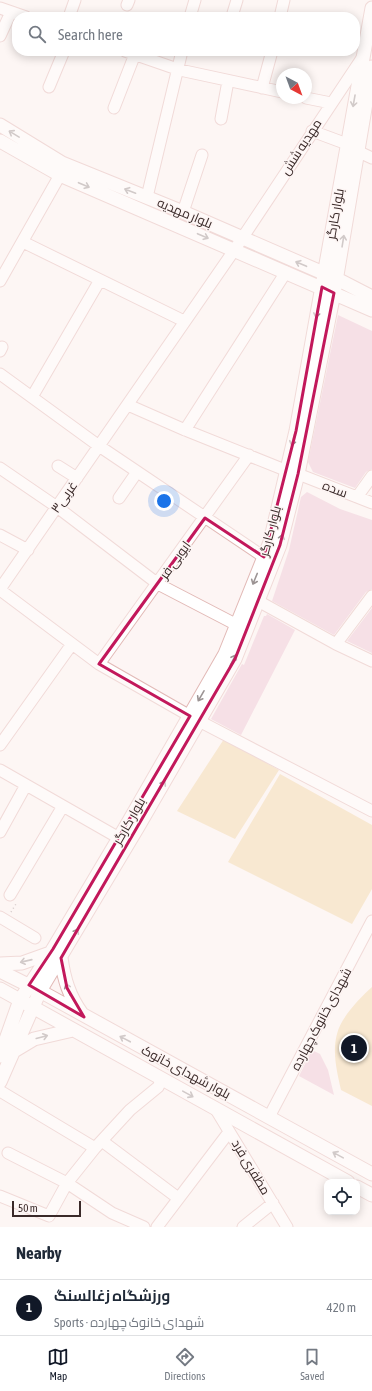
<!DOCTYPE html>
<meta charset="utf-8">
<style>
body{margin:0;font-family:"Asap Condensed",Cairo,sans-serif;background:#f2f2f3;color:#1f2937}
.controls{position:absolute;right:12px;bottom:12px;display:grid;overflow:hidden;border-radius:8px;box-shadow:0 2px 10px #0003}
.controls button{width:36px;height:36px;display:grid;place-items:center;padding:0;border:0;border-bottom:1px solid #e0e1e3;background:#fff;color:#1f2937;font:20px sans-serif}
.compass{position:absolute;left:276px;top:68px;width:36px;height:36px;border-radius:50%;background:#fff;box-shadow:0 2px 10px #0003;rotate:139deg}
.scale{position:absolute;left:12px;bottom:10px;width:69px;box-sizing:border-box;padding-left:4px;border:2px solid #3a2a29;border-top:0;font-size:11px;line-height:14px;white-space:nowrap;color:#3a2a29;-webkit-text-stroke:3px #fdf5f4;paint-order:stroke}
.you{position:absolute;left:164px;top:501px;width:14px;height:14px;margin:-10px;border:3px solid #fff;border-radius:50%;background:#1a73e8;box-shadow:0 0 0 6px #1a73e833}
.badge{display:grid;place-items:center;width:26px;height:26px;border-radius:50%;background:#111827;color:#fff;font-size:13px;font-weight:700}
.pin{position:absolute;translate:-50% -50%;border:2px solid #fff;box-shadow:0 1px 4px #0006}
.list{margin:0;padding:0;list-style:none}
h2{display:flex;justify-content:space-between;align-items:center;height:52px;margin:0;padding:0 16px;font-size:17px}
h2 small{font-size:13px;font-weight:400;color:#747a83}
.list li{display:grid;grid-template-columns:26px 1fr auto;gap:12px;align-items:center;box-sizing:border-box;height:56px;padding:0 16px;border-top:1px solid #e0e1e3}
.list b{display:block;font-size:15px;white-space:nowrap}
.list p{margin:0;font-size:13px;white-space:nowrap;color:#747a83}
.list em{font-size:13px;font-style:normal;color:#747a83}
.icon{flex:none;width:22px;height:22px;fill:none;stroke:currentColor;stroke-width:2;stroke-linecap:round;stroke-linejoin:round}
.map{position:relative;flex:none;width:372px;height:1227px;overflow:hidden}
.search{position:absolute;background:#fff;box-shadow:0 2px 10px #0003;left:12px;right:12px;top:12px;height:44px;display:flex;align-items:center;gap:10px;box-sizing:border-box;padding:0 14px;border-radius:16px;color:#747a83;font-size:15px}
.sheet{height:108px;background:#fff}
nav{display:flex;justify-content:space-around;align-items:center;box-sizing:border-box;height:56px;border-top:1px solid #e0e1e3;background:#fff;font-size:11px;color:#747a83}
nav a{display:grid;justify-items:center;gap:2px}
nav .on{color:#111827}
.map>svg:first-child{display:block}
</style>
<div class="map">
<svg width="372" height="1227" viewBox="0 0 372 1227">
<rect width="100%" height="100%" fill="#fdf5f4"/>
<!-- green -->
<path fill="#f1d7a7" d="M224,739l55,31 -44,69 -58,-28z
M280,774l92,51v64l-20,35 -124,-62z
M372,987v119l-31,-16c-4,-18 -9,-38 -4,-56 4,-17 23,-36 35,-47z"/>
<!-- building -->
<path fill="#edc6d4" d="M338,315l34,16v138l-6,3 -11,16 -42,-16 -5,-10z
M307,492l33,17 32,11v69l-6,3 -32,43 -62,-34 17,-51 12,-53z
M372,608v45l-25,-12z
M267,614l28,16 -54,105 -30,-16 31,-55 2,1 20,-49h2z
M312,1050l8,4 8,16 6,25 -35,-19z"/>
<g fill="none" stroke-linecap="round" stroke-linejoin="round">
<defs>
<path id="minor" d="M127,5l2,-5
M0,8l26,9
M233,13l4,-13
M69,17l6,-17
M190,17l5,-17
M280,17l4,-17
M0,36l11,-24
M125,51l55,19 102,22
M49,87l15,-36
M262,88l10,-37
M306,98l25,5
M114,108l21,-54
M221,119l7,-38
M312,131l35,13
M357,151l15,7
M147,197l35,-146
M183,212l19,-57
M23,242l161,79
M0,281l60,-106
M0,351l2,-4
M0,374l99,72 165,111
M32,397l68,-117
M128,405l57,25 100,40
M185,430l101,-158
M58,466l19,12
M0,468l57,39 101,77 79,41
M298,474l74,29
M357,497l15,-21
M119,498l18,-26
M0,535l28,15
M0,589l235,-340 127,-191
M0,590l99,74 91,52
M258,601l78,43 36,17
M336,644l36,-48
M99,664l150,-209
M199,721l173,90
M0,745l72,-101
M0,770l119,68
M0,832l26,-47
M10,895l53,-89
M0,917l35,21
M0,1091l95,57
M215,1108l72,119
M269,1117l103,-196
M102,1141l76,57
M8,1153l59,30 45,30 32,14
M0,1196l49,20 18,-33 28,-35 35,-38 28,-23 4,-8
M157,1227l72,-95
M243,1227l30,-24"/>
<path id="major" d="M0,125l62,38 121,49 154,67 35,18
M0,141l60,34 312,135
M61,958c3,21 8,38 21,56
M0,964l22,-1 28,-10
M0,971l40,20 332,183
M0,989l348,193
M14,1051l20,-12 39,-9
M0,1056l20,-56 33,-51 76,-128 96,-167 45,-112 26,-111 76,-423
M0,1082l40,-91 98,-164 97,-168 45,-114 18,-71 36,-181 38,-226
M357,1187l15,8"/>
</defs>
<!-- minor casing -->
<use href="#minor" stroke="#e2b9b6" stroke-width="13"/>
<!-- major casing -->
<use href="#major" stroke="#e2b9b6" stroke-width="15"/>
<!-- path -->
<path stroke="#a79b9a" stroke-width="1.5" stroke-dasharray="1 3" stroke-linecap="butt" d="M11,912l5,-8"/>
<!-- minor -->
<use href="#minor" stroke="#fff" stroke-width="11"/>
<!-- major -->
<use href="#major" stroke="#fff" stroke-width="13"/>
</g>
<!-- one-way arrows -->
<defs><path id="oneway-shaft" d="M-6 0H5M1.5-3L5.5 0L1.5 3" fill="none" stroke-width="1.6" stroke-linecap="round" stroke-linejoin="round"/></defs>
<g stroke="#9c9494">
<use href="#oneway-shaft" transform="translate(354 101) rotate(100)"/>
<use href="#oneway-shaft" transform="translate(14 134) rotate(-149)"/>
<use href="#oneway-shaft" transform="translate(84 185) rotate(23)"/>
<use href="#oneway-shaft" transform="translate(130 191) rotate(-159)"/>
<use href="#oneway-shaft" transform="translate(203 236) rotate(23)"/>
<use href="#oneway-shaft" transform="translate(343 241) rotate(-81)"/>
<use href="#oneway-shaft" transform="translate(301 264) rotate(-157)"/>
<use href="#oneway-shaft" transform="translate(317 312) rotate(100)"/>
<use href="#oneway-shaft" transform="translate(293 440) rotate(105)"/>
<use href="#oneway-shaft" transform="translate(281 540) rotate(-75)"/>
<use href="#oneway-shaft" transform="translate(255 579) rotate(112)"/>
<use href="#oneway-shaft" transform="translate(233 660) rotate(-63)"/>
<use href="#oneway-shaft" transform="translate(201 696) rotate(120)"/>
<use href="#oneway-shaft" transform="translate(162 786) rotate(-60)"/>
<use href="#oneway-shaft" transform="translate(75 934) rotate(-59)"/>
<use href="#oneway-shaft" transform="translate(26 961) rotate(167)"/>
<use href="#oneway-shaft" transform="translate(68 989) rotate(-110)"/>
<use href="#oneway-shaft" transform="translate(42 1037) rotate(-15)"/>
<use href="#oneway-shaft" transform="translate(125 1039) rotate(-152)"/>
<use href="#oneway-shaft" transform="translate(188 1094) rotate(29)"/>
<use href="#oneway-shaft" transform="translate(338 1155) rotate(-151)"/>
</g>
<!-- marked area -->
<path d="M0 0H372V1227H0ZM322,287l12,6 -36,181 -18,71 -45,114 -174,299 6,30 17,29 -55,-32 24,-36 137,-233 -91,-52 106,-146 59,39 32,-126z" fill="#fdf5f4" fill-opacity=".55" fill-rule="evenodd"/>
<path fill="none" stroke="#c2185b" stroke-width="3" stroke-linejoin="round" d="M322,287l12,6 -36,181 -18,71 -45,114 -174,299 6,30 17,29 -55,-32 24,-36 137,-233 -91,-52 106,-146 59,39 32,-126z"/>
<g text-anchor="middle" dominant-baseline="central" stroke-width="3" stroke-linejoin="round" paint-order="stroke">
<!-- street labels -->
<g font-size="13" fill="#3a2a29" stroke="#fdf5f4">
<text transform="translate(301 147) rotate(-57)">مهدیه شش</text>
<text transform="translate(185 213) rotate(23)">بلوار مهدیه</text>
<text transform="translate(335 214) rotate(-80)">بلوار کارگر</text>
<text transform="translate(335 489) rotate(21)">سده</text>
<text transform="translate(64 497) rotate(-55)">غربی۳</text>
<text transform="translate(270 531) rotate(-75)">بلوار کارگر</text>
<text transform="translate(175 560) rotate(-54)">ایوبی فر</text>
<text transform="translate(129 821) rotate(-60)">بلوار کارگر</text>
<text transform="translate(321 1019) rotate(-62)">شهدای خانوک چهارده</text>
<text transform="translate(186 1072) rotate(28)">بلوار شهدای خانوک</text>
<text transform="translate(251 1167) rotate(59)">مظفری فرد</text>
</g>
</g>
</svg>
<div class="controls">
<button><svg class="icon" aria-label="locate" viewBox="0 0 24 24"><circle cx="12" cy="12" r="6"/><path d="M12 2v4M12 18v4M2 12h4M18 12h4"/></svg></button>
</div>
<svg class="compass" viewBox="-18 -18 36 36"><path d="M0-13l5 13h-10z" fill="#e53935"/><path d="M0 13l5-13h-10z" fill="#747a83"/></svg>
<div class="scale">50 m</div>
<div class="you"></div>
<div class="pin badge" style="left:354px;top:1048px">1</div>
<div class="search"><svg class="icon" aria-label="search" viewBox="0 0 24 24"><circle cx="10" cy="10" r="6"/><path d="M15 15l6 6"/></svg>Search here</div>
</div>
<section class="sheet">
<h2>Nearby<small></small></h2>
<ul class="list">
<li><span class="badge">1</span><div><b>ورزشگاه زغالسنگ</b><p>Sports · شهدای خانوک چهارده</p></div><em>420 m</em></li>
</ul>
</section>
<nav>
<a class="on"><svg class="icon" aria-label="map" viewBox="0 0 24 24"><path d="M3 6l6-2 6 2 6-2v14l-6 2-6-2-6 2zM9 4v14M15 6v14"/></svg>Map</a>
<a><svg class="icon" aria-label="directions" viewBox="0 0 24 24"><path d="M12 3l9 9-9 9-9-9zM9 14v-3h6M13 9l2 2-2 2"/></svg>Directions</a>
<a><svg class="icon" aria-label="saved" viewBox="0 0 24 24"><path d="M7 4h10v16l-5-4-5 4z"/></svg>Saved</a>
</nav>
